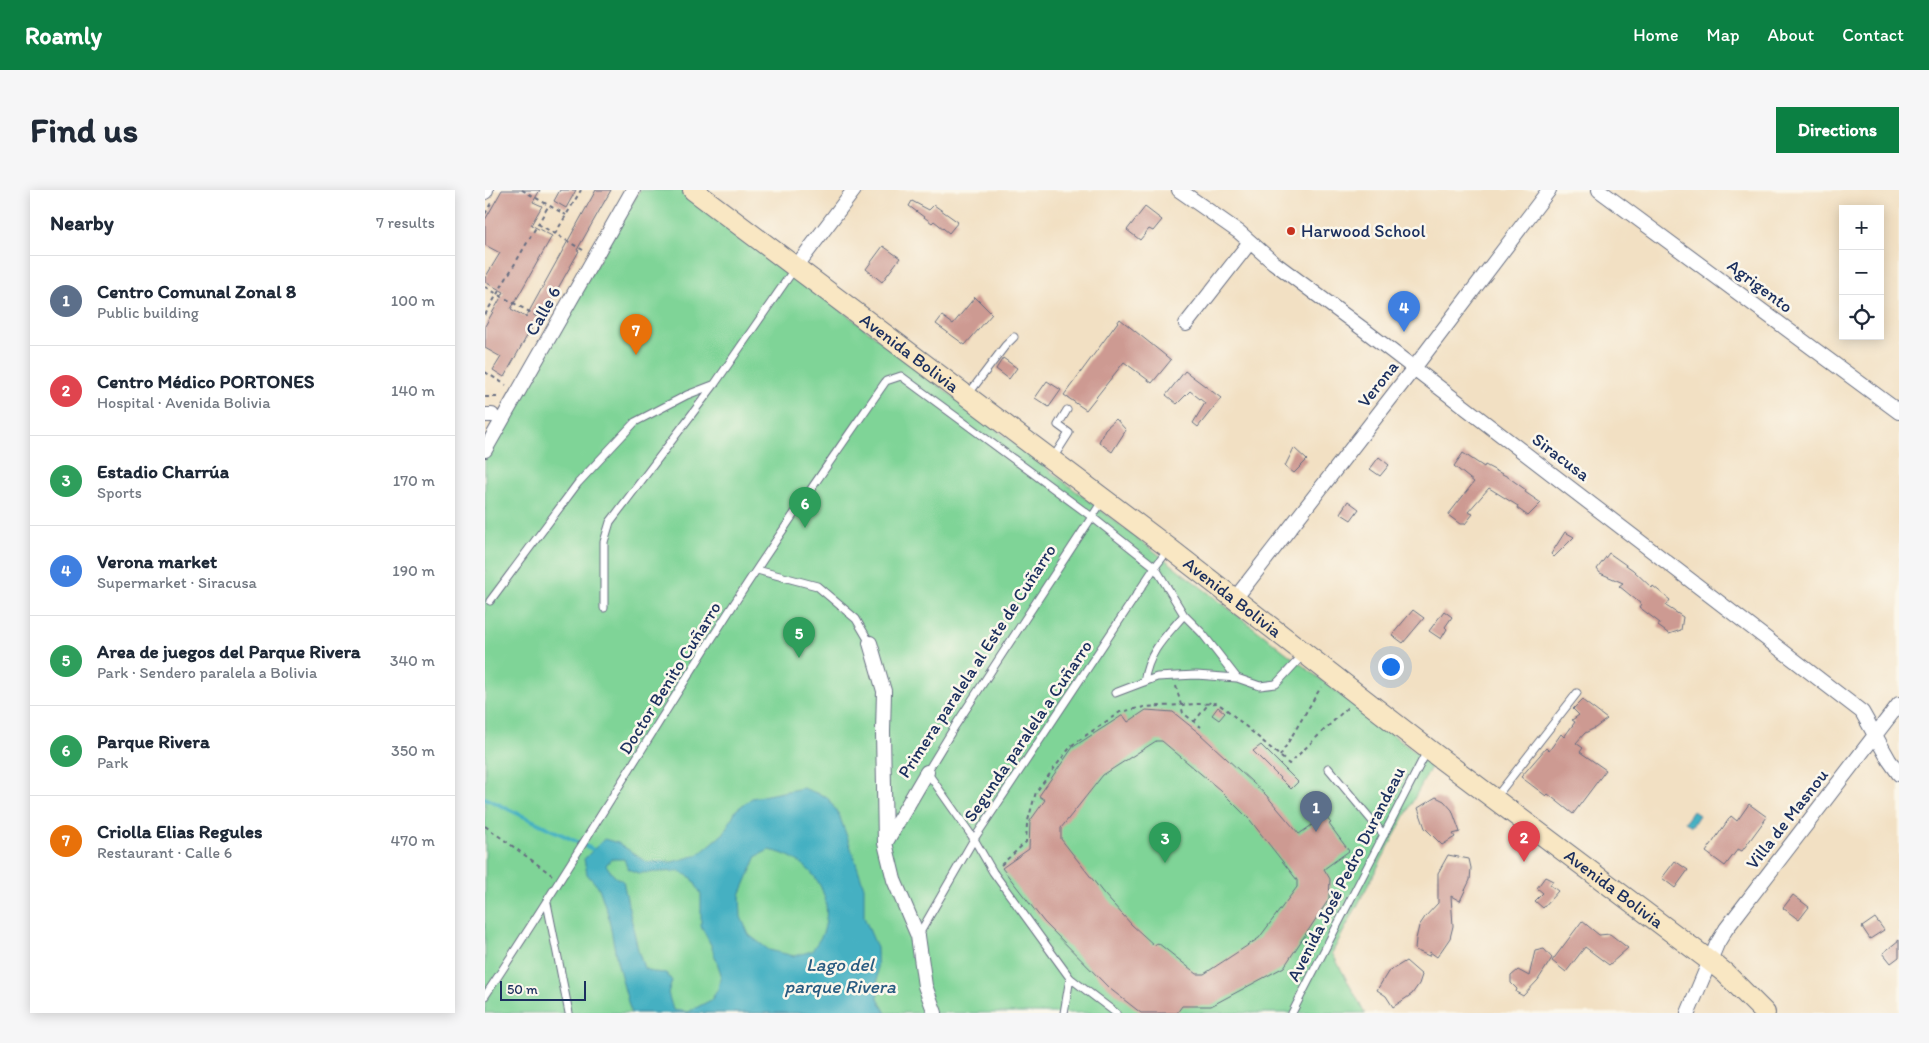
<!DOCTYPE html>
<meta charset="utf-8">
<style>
body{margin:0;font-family:Itim,sans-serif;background:#f6f6f7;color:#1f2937}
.controls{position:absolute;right:15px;top:15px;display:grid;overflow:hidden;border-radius:0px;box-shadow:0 2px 12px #0003}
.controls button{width:45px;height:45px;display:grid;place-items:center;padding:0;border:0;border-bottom:1px solid #e0e1e3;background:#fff;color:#1f2937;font:25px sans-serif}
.scale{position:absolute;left:15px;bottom:12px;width:86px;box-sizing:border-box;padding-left:5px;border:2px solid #1b2f5e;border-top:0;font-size:14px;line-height:18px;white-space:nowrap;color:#1b2f5e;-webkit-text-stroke:4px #fbf7ec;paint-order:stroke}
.you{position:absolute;left:905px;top:476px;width:18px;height:18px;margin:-12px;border:4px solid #fff;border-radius:50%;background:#1a73e8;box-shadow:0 0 0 8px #1a73e833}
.badge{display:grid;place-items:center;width:32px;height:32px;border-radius:50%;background:#0b8043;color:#fff;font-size:16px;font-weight:700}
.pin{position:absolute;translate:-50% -41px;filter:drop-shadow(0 1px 2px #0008)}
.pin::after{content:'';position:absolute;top:26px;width:18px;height:15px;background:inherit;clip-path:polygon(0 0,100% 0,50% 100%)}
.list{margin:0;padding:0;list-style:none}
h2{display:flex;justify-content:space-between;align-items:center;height:65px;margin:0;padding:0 20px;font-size:21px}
h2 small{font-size:16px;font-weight:400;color:#747a83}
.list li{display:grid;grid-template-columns:32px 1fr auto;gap:15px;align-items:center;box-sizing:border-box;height:90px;padding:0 20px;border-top:1px solid #e0e1e3}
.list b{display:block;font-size:19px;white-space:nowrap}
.list p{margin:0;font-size:16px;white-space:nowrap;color:#747a83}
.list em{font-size:16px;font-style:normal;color:#747a83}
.icon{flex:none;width:28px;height:28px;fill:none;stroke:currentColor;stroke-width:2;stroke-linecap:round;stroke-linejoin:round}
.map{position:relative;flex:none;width:1414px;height:823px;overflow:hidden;border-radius:0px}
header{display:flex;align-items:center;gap:30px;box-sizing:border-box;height:70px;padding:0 25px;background:#0b8043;color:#fff}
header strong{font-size:24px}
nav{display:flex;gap:28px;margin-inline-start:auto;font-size:18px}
.intro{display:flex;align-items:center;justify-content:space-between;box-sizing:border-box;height:120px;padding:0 30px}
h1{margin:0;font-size:35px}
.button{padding:12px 22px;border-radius:0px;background:#0b8043;color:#fff;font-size:18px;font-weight:700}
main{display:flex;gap:30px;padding:0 30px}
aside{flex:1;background:#fff;border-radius:0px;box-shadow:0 2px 12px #0003}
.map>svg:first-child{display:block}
</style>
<header>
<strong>Roamly</strong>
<nav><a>Home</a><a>Map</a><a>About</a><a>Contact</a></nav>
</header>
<div class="intro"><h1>Find us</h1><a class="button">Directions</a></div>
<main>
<aside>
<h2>Nearby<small>7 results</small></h2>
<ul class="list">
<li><span class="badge" style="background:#5c6f8a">1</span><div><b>Centro Comunal Zonal 8</b><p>Public building</p></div><em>100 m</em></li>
<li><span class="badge" style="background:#e0444e">2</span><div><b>Centro Médico PORTONES</b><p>Hospital · Avenida Bolivia</p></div><em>140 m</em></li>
<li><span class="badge" style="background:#2e9e5b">3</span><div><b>Estadio Charrúa</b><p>Sports</p></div><em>170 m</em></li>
<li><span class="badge" style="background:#3f7fe0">4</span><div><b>Verona market</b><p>Supermarket · Siracusa</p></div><em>190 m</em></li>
<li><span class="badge" style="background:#2e9e5b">5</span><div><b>Area de juegos del Parque Rivera</b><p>Park · Sendero paralela a Bolivia</p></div><em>340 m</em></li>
<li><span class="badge" style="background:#2e9e5b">6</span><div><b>Parque Rivera</b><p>Park</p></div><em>350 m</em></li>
<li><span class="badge" style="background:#e8710a">7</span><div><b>Criolla Elias Regules</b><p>Restaurant · Calle 6</p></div><em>470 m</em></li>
</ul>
</aside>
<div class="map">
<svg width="1414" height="823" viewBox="0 0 1414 823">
<rect width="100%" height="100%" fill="#fbf7ec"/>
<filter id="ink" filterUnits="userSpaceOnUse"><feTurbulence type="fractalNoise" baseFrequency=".02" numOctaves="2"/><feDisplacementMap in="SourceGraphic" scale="10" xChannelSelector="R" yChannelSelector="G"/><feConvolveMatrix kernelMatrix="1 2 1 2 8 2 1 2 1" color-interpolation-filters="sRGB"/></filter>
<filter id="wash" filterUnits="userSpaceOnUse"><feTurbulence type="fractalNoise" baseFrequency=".0096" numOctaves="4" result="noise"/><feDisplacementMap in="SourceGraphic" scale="20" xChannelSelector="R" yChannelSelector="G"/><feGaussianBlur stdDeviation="1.12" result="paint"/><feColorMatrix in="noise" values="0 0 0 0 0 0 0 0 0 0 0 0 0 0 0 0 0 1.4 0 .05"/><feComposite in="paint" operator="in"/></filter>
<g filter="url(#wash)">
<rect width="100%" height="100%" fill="#f2e0c3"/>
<!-- green -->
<path fill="#7fd497" stroke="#4d827a" d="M155,0h45l747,575 -100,188 33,60h-880v-558z"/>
<!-- water -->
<path fill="#44b0c2" stroke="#307090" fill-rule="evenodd" d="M318,598l24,9 12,18 10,27 15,45v30l13,31 1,51 8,14h-255l-14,-52 -9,-47 -9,-26 -12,-14 -3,-15 20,-20 14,4 29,19h25l26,-7 26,-22 12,-23 16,-12zM284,660c39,7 66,40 55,80 -2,7 -8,14 -12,21l-18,5 -25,-6 -20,-15 -8,-18 -1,-22 17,-39zM126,669h13l4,10 10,4 41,-2 13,7 9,16v32l10,19 10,29 -3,15 -7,11 -23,12 -15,-2 -5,-17 4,-12 -6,-8 -14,-1 -8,-4 -6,-18 -15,-69 -9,-5 -8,-11z
M1208,621l6,4 -7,11 -7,-4z"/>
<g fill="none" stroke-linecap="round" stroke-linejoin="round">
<!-- stream -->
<path stroke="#44b0c2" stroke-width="4" d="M0,608l107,51"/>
</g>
<g id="blocks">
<!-- building -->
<path fill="#cd9a92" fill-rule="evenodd" d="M17,0h38l-7,12 9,4 -11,19 21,11 -41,73 15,8 70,-127h15l-34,60 2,1 -36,64 -3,-2 -36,64 -11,-7 8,-13 -16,-9v-22l19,-34 -19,-10v-4l15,-25 -15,-8v-25z
M75,0h16l-10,18 -12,-7z
M427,11l17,9 5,-5 24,17 -9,11 -15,-12 -2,2 -23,-17z
M660,17l17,13 -9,11 -4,-2 -9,11 -13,-10z
M398,56l17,12 -18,24 -16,-13z
M490,107l17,17 -27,31 -29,-21 6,-8 11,8z
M635,129l51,41 -19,23 -28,-21 -38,48 -22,-15z
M518,168l14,10 -8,11 -13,-10z
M700,181l36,27 -23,29 -5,-4 12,-20 -15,-12 -13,13 -11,-9z
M562,191l14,9 -12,17 -14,-9z
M631,229l10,11 -14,22 -13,-10 6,-13z
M809,258l13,12 -13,13 -9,-7z
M978,263l21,14 1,-2 23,12 18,13 -1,2 16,11 -13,13 -11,-8 1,-2 -29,-18 -21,24 5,2 -8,10h-5l-12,-9 26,-33 -20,-16z
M894,267l10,8 -9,11 -10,-7z
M863,311l11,8 -8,11 -11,-7z
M1080,342l9,5 -20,20 -3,-3z
M1124,363l24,17 19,18 1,-2 17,14 -4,6 17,11 -2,13 -12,4 -11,-8 2,-3 -21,-16 2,-3 -22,-18 4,-3 -23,-10 -3,-4z
M928,420l11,8 -21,25 -11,-8z
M959,421l8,6 -7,10 2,2 -6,10 -12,-8z
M1097,510l25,19 -12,9 -10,5 -9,10 7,5 -3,4 26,18 -33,44 -25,-20 -2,2 -25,-19 25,-29 3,3 12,-17 3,3 11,-15 -3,-2 7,-5 -6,-6z
M733,517l7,6 -6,7 -7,-5z
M661,520l27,2 26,21 67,62 33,39 26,-18 6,7 -2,1 20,27 -25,18 6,10 -1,20 -45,68 -73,39h-29l-5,7h-36l-32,-25 -65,-66 -42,-54 27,-19 1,-28 15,-21 -6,-4 34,-49 50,-32 5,7zM671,551h6l58,49 30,30 47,60v7l-38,51 -55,36h-7l-39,-31 -4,2 -22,-20 -28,-31 -43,-55v-11l42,-53z
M776,555l37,37 -7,7 -38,-38z
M951,607l8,4 8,9 8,22 -7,2 2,3 -13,8 -17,-17 -7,-20z
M1264,614l18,13 -25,34 -4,-2 -13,17 -19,-14 25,-36 6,5z
M963,665l21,4 2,9 -1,12 -10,21 -9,-5 2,30 -3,12 -13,19 -7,-5 -1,4 -14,-6 1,-11 3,-13 6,-9 13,-14v-30z
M1190,671l13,9 -13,18 -13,-10z
M1060,687l8,4 -3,4 8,6 -15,17 -8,-7 8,-8 -6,-5z
M1308,705l16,12 -10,13 -16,-12z
M1390,728l9,12 -14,9 -8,-12z
M1097,731l17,14 11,-1 18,14 -19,17 -24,-18 -19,25 -14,-11z
M1414,750v17l-8,6 -8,-10z
M1059,759l8,9 -14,22 -15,16 -7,-4 1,-3 -6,-6v-7l7,-6 11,6 6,-25z
M921,771l16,14 -3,9 -7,10 -19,13 -7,-11 -9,-6 11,-18z"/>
</g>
</g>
<g filter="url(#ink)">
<use href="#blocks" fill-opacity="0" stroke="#666d81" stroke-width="1"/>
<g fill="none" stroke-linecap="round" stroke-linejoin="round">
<defs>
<path id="lane" d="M482,206l38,-50 9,-9
M568,268l16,-25 -11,-8 9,-15
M618,310l-148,226 -28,46 47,67 19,33 77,106 46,35
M272,380l60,16 39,33 14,24
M5,411l88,-118 57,-61 52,-27 26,-10
M119,418v-66l6,-20 104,-137 81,-117
M659,492c5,-31 20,-44 40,-67
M630,503l42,-16 39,-2 41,3
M843,578l56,67
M1011,607l81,-104
M62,713l22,110
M433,746l56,-97 181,-272 14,-18
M0,806c82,-123 158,-251 238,-375 52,-82 108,-161 163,-240l15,-5 191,141 63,50 29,48 18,18 35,45 23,8 16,-2 27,-29
M579,823l6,-35
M807,823l135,-262"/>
<path id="street" d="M694,0l60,42 34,30 90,67 499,383 27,48 10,14
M1114,0l300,222
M0,2l1,-2
M310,78l59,-78
M701,134l64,-82
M0,225h7
M0,260l148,-260
M749,410l180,-232 135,-178
M385,453l14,48 -1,41 2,111 9,37 24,56 7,50 10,27
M401,652l41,-70
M1203,823l29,-69 9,-15 173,-225"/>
<g id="secondary">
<path id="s1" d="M208,0l476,358 259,201 282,212 15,12 40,40"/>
</g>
</defs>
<!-- lane casing -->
<use href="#lane" stroke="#666d81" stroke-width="9"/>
<!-- street casing -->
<use href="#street" stroke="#666d81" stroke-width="16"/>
<!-- secondary casing -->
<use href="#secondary" stroke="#666d81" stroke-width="22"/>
<!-- path -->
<path stroke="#666d81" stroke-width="2" stroke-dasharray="4 4" stroke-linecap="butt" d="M37,0l44,25
M0,24l6,-11
M53,34l45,26
M70,44l26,-44
M0,97l59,33
M0,125l64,-110
M0,182l21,13
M0,207h15
M691,496l7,27 18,14
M709,532l16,-20
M795,566l41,-69
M0,636l67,49
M516,675l25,-23 1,-18 9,-32 36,-47 48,-33 24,-5 73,-4 10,7 62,54 59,-57"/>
<!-- lane -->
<use href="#lane" stroke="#fff" stroke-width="7"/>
<!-- street -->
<use href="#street" stroke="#fff" stroke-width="14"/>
<!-- secondary -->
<use href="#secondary" stroke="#f9e7c3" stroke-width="20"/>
</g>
</g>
<!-- markers -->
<circle fill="#c8321e" stroke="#fbf7ec" stroke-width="2" cx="806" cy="41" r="5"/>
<g text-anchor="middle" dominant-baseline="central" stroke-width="5" stroke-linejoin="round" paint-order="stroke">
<!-- poi labels -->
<g font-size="18" fill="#1b2f5e" stroke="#fbf7ec" text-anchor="start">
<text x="816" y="41">Harwood School</text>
</g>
<!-- street labels -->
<g font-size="18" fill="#1b2f5e" stroke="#fbf7ec">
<text transform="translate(1275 96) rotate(37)">Agrigento</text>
<text transform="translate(58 121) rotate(-61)">Calle 6</text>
<text stroke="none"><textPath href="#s1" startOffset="271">Avenida Bolivia</textPath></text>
<text transform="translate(893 194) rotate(-52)">Verona</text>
<text transform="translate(1076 267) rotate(37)">Siracusa</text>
<text stroke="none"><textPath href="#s1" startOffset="676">Avenida Bolivia</textPath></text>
<text transform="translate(492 471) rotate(-57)">Primera paralela al Este de Cuñarro</text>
<text transform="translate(185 488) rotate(-58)">Doctor Benito Cuñarro</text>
<text transform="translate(543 541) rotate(-56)">Segunda paralela a Cuñarro</text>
<text transform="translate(1302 629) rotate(-52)">Villa de Masnou</text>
<text transform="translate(861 684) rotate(-63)">Avenida José Pedro Durandeau</text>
<text stroke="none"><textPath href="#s1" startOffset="1156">Avenida Bolivia</textPath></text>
</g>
<!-- water labels -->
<g font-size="19" font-style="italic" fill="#295c81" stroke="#fbf7ec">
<text x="355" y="774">Lago del<tspan x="355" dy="22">parque Rivera</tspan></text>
</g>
</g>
</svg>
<div class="controls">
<button>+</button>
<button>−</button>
<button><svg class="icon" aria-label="locate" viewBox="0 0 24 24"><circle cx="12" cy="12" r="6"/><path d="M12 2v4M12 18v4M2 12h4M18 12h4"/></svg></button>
</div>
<div class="scale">50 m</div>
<div class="you"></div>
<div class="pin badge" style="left:831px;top:642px;background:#5c6f8a">1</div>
<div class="pin badge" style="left:1039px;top:672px;background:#e0444e">2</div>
<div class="pin badge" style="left:680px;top:673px;background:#2e9e5b">3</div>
<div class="pin badge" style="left:919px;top:142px;background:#3f7fe0">4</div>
<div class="pin badge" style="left:314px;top:468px;background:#2e9e5b">5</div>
<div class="pin badge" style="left:320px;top:338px;background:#2e9e5b">6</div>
<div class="pin badge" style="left:151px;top:165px;background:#e8710a">7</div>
</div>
</main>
